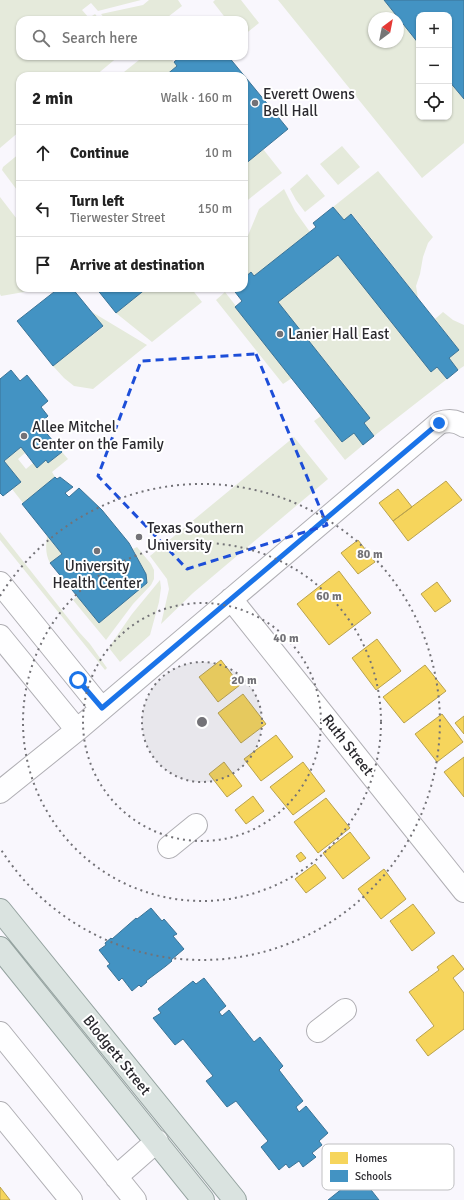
<!DOCTYPE html>
<meta charset="utf-8">
<style>
body{margin:0;font-family:Signika,sans-serif;background:#f2f2f2;color:#222}
.controls{position:absolute;right:12px;top:12px;display:grid;overflow:hidden;border-radius:8px;box-shadow:0 1px 3px #0004}
.controls button{width:36px;height:36px;display:grid;place-items:center;padding:0;border:0;border-bottom:1px solid #e0e0e0;background:#fff;color:#222;font:20px sans-serif}
.compass{position:absolute;left:368px;top:12px;width:36px;height:36px;border-radius:50%;background:#fff;box-shadow:0 1px 3px #0004;rotate:32deg}
.stop{position:absolute;width:12px;height:12px;margin:-9px;border:3px solid #1a73e8;border-radius:50%;background:#fff}
.stop.end{background:#1a73e8;border-color:#fff;box-shadow:0 1px 4px #0008}
.list{margin:0;padding:0;list-style:none}
h2{display:flex;justify-content:space-between;align-items:center;height:52px;margin:0;padding:0 16px;font-size:17px}
h2 small{font-size:13px;font-weight:400;color:#767676}
.list li{display:grid;grid-template-columns:26px 1fr auto;gap:12px;align-items:center;box-sizing:border-box;height:56px;padding:0 16px;border-top:1px solid #e0e0e0}
.list b{display:block;font-size:15px;white-space:nowrap}
.list p{margin:0;font-size:13px;white-space:nowrap;color:#767676}
.list em{font-size:13px;font-style:normal;color:#767676}
.icon{flex:none;width:22px;height:22px;fill:none;stroke:currentColor;stroke-width:2;stroke-linecap:round;stroke-linejoin:round}
.map{position:relative;flex:none;width:464px;height:1200px;overflow:hidden}
.search{position:absolute;background:#fff;box-shadow:0 1px 3px #0004;left:16px;top:16px;width:232px;height:44px;display:flex;align-items:center;gap:10px;box-sizing:border-box;padding:0 14px;border-radius:12px;color:#767676;font-size:15px}
.panel{position:absolute;background:#fff;box-shadow:0 1px 3px #0004;left:16px;top:72px;width:232px;height:220px;border-radius:12px}
.map>svg:first-child{display:block}
</style>
<div class="map">
<svg width="464" height="1200" viewBox="0 0 464 1200">
<rect width="100%" height="100%" fill="#f9f7fd"/>
<!-- green -->
<path fill="#e5eadb" fill-rule="evenodd" d="M0,0h141l-43,11 -7,-8 -9,7 7,8 6,-4 5,6h-80v36h99l-24,20h-75v55l-20,17z
M149,0h29l4,6 -18,14h-58l-5,-6 42,-9z
M215,0h26l18,23 -15,12v-15h-17l-14,-18z
M278,0h106l35,44v73h30v-36l15,18v44l-42,35zM374,18h24v24h-24z
M144,56h25l8,10 -12,10h-46z
M342,146l18,21 -22,18 -18,-21z
M263,149l19,24 -38,30v-38z
M20,153v41l-18,-24 1,-3z
M378,171l55,66 -5,6 -5,14 -3,17 -4,12 2,12 -66,-84 -8,6 -11,-13z
M307,174l18,22 -20,16 -9,-12 -6,-11z
M284,189l11,22 15,21 -56,44 -3,-3 -7,5v-33l15,-36z
M0,197l20,26v65h9l-5,4 -23,4 -1,-2z
M338,255l109,124 -73,57 -10,-13 6,-5 -92,-116z
M147,288h44l11,14 -50,40 -36,-29z
M225,292l67,86 -9,6 -67,-84z
M92,312l55,33 -54,44 -19,-3 -10,-8 -11,-12 50,-39z
M443,312l10,8 11,5v41l-6,4 -9,-12 10,-8 -24,-31z
M321,416l33,17 9,12 -18,15 -31,-39z
M294,437l34,42 -135,114 -32,31 8,-35 -2,-10 -17,-23z
M21,447l4,6 -7,6 8,10 7,-6 4,5 9,-8 16,-8 6,7 -16,13 3,5 -32,26 -11,-14 9,-7 -17,-21z
M0,532l79,100 11,12 17,24 -2,2 -105,-130z
M47,536l15,18 -12,9c-5,-9 -4,-18 -3,-27z
M137,547l14,17 3,6v9l-3,6 -18,19 -27,36 -33,-40 5,-4 21,27 48,-40 -1,-9 -13,-25z
M160,580l1,8 -2,14 -9,33 -30,27 -11,-14 5,-8 18,-26z"/>
<!-- homes -->
<path fill="#f6d55c" stroke="#b9a24e" d="M446,481l16,19 -54,41 -15,-20z
M398,489l14,18 -19,14 -14,-18z
M358,540l17,22 -17,12 -17,-21z
M339,571l32,42 -42,32 -32,-41z
M437,582l14,19 -16,11 -14,-18z
M377,639l24,32 -25,19 -24,-32z
M221,660l19,25 -22,17 -19,-25z
M425,665l21,26 -42,32 -21,-26z
M243,694l23,30 -25,19 -23,-30z
M442,714l21,28 -26,20 -22,-28z
M464,716v18l-9,-11z
M276,735l17,22 -32,24 -17,-22z
M464,757v40l-20,-25z
M224,762l18,24 -15,11 -18,-23z
M303,762l22,29 -32,24 -23,-28z
M253,796l11,15 -18,13 -11,-14z
M326,798l24,30 -32,25 -24,-31z
M350,832l20,26 -27,21 -20,-26z
M301,852l5,6 -6,4 -4,-6z
M315,864l11,14 -20,15 -11,-14z
M384,869l22,30 -25,20 -23,-30z
M413,904l22,29 -23,18 -22,-30z
M453,955l11,14 -11,9 11,15v36l-36,27 -12,-16 18,-14 -25,-34 30,-22 -2,-3z
M0,1187l10,13h-10z"/>
<!-- schools -->
<path fill="#4393c3" stroke="#3c7497" d="M384,0h80v99l-15,-18v-66h-30v29z
M181,56h47l60,73 -44,36v-89h-79l12,-10 -3,-4z
M333,207l11,13 7,-6 108,136 -10,8 9,12 -11,9 -10,-12 -6,5 -93,-117 -60,47 92,116 -6,5 10,13 -11,9 -9,-12 -12,9 -107,-135 7,-6 -10,-13h12v-10l7,-6 3,4 62,-49 -3,-4z
M59,288h13l31,38 -50,40 -36,-45z
M96,288h51l-31,25z
M11,370l9,11 7,-6 21,26 -7,6 7,9 -9,8 23,28 -14,11 -2,-3 -9,8 -16,-21 -17,14 17,21 -18,14 -3,-3v-114z
M55,477l2,2 3,-2 13,10 -8,6 4,4 10,-9 23,22 27,33 17,31 1,9 -48,40 -49,-60 12,-9 -40,-50z
M151,908l11,13 2,-2 13,15 -4,2 11,13 -13,11 1,1 -6,5 -20,15 1,1 -6,5 -2,-2 -7,6 -10,-13 -3,3 -12,-15 3,-2 -11,-14 7,-5 -1,-2 6,-5 1,1 24,-21 1,1z
M204,978l22,28 -7,6 3,4 7,-6 25,32 6,-5 23,29 -4,4 24,31 -7,6 3,5 7,-6 22,27 -9,8 3,4 -10,8 4,4 -13,10 -4,-6 -10,7 -3,-4 -7,6 -18,-23 7,-6 -32,-40 -9,6 -21,-26 7,-5 -30,-37 -8,6 -22,-27 8,-5 -3,-4 35,-28 3,3z
M364,1181l15,19h-51l15,-12 1,2 7,-6 3,4z"/>
<g fill="none" stroke-linecap="round" stroke-linejoin="round">
<defs>
<path id="minor" d="M0,583l102,126
M231,599l233,292
M0,636l77,94
M0,792l77,-62 362,-307c9,-3 17,-3 25,3
M169,847l27,-22
M318,1031l27,-21
M0,1033l135,167
M0,1113l71,87
M116,1177l41,-36"/>
<path id="major" d="M0,910l235,290
M0,948l203,252"/>
</defs>
<!-- minor casing -->
<use href="#minor" stroke="#b0afb4" stroke-width="24"/>
<!-- major casing -->
<use href="#major" stroke="#95a3a0" stroke-width="24"/>
<!-- minor -->
<use href="#minor" stroke="#fefeff" stroke-width="22"/>
<!-- major -->
<use href="#major" stroke="#dae3e0" stroke-width="22"/>
</g>
<g fill="none" stroke-linecap="round" stroke-linejoin="round">
<!-- route -->
<path stroke="#1a73e8" stroke-width="5" d="M78,680l24,28 337,-285"/>
</g>
<!-- marked area -->
<path fill="none" stroke="#1d4ed8" stroke-width="3" stroke-dasharray="8 5" stroke-linejoin="round" d="M256,354l71,171 -140,44 -89,-93 43,-115z"/>
<!-- distance rings -->
<circle cx="202" cy="722" r="60" fill="#737277" fill-opacity=".12"/>
<g fill="none" stroke="#737277" stroke-width="2" stroke-dasharray="2 4">
<circle cx="202" cy="722" r="60"/>
<circle cx="202" cy="722" r="119"/>
<circle cx="202" cy="722" r="179"/>
<path d="M0 596A238 238 0 1 1 0 848"/>
</g>
<!-- markers -->
<g fill="#737277" stroke="#fff" stroke-width="1.5">
<circle cx="255" cy="103" r="4"/>
<circle cx="280" cy="334" r="4"/>
<circle cx="24" cy="436" r="4"/>
<circle cx="139" cy="537" r="4"/>
<circle cx="97" cy="551" r="4"/>
</g>
<g text-anchor="middle" dominant-baseline="central" stroke-width="4" stroke-linejoin="round" paint-order="stroke">
<!-- poi labels -->
<g font-size="15" fill="#2b2a2f" stroke="#fff" text-anchor="start">
<text x="263" y="94">Everett Owens<tspan x="263" dy="17">Bell Hall</tspan></text>
<text x="288" y="334">Lanier Hall East</text>
<text x="32" y="427">Allee Mitchel<tspan x="32" dy="17">Center on the Family</tspan></text>
<text x="147" y="528">Texas Southern<tspan x="147" dy="17">University</tspan></text>
<text x="97" y="566" text-anchor="middle">University<tspan x="97" dy="17">Health Center</tspan></text>
</g>
<!-- street labels -->
<g font-size="15" fill="#2b2a2f" stroke="#fff">
<text transform="translate(348 745) rotate(52)">Ruth Street</text>
<text transform="translate(117 1055) rotate(51)">Blodgett Street</text>
</g>
</g>
<!-- legend -->
<rect x="322" y="1144" width="132" height="46" rx="6" fill="#fff" stroke="#bfbfc1" stroke-width="1"/>
<rect x="330" y="1152" width="18" height="12" fill="#f6d55c"/>
<rect x="330" y="1170" width="18" height="12" fill="#4393c3"/>
<g font-size="11" fill="#2b2a2f">
<text x="355" y="1162">Homes</text>
<text x="355" y="1180">Schools</text>
</g>
<circle cx="202" cy="722" r="6" fill="#737277" stroke="#fff" stroke-width="2"/>
<g font-size="12" text-anchor="middle" font-weight="bold" fill="#737277" stroke="#fff" stroke-width="4" stroke-linejoin="round" paint-order="stroke">
<text x="370" y="558">80 m</text>
<text x="329" y="600">60 m</text>
<text x="286" y="642">40 m</text>
<text x="244" y="684">20 m</text>
</g>
</svg>
<div class="controls">
<button>+</button>
<button>−</button>
<button><svg class="icon" aria-label="locate" viewBox="0 0 24 24"><circle cx="12" cy="12" r="6"/><path d="M12 2v4M12 18v4M2 12h4M18 12h4"/></svg></button>
</div>
<svg class="compass" viewBox="-18 -18 36 36"><path d="M0-13l5 13h-10z" fill="#e53935"/><path d="M0 13l5-13h-10z" fill="#767676"/></svg>
<div class="stop" style="left:78px;top:680px"></div>
<div class="stop end" style="left:439px;top:423px"></div>
<div class="search"><svg class="icon" aria-label="search" viewBox="0 0 24 24"><circle cx="10" cy="10" r="6"/><path d="M15 15l6 6"/></svg>Search here</div>
<section class="panel">
<h2>2 min<small>Walk · 160 m</small></h2>
<ul class="list">
<li><svg class="icon" aria-label="ahead" viewBox="0 0 24 24"><path d="M12 20V5M6 11l6-6 6 6"/></svg><div><b>Continue</b></div><em>10 m</em></li>
<li><svg class="icon" aria-label="left" viewBox="0 0 24 24"><path d="M17 20v-9H6M10 6l-5 5 5 5"/></svg><div><b>Turn left</b><p>Tierwester Street</p></div><em>150 m</em></li>
<li><svg class="icon" aria-label="arrive" viewBox="0 0 24 24"><path d="M6 21V4h12l-3 4 3 4H6"/></svg><div><b>Arrive at destination</b></div></li>
</ul>
</section>
</div>
